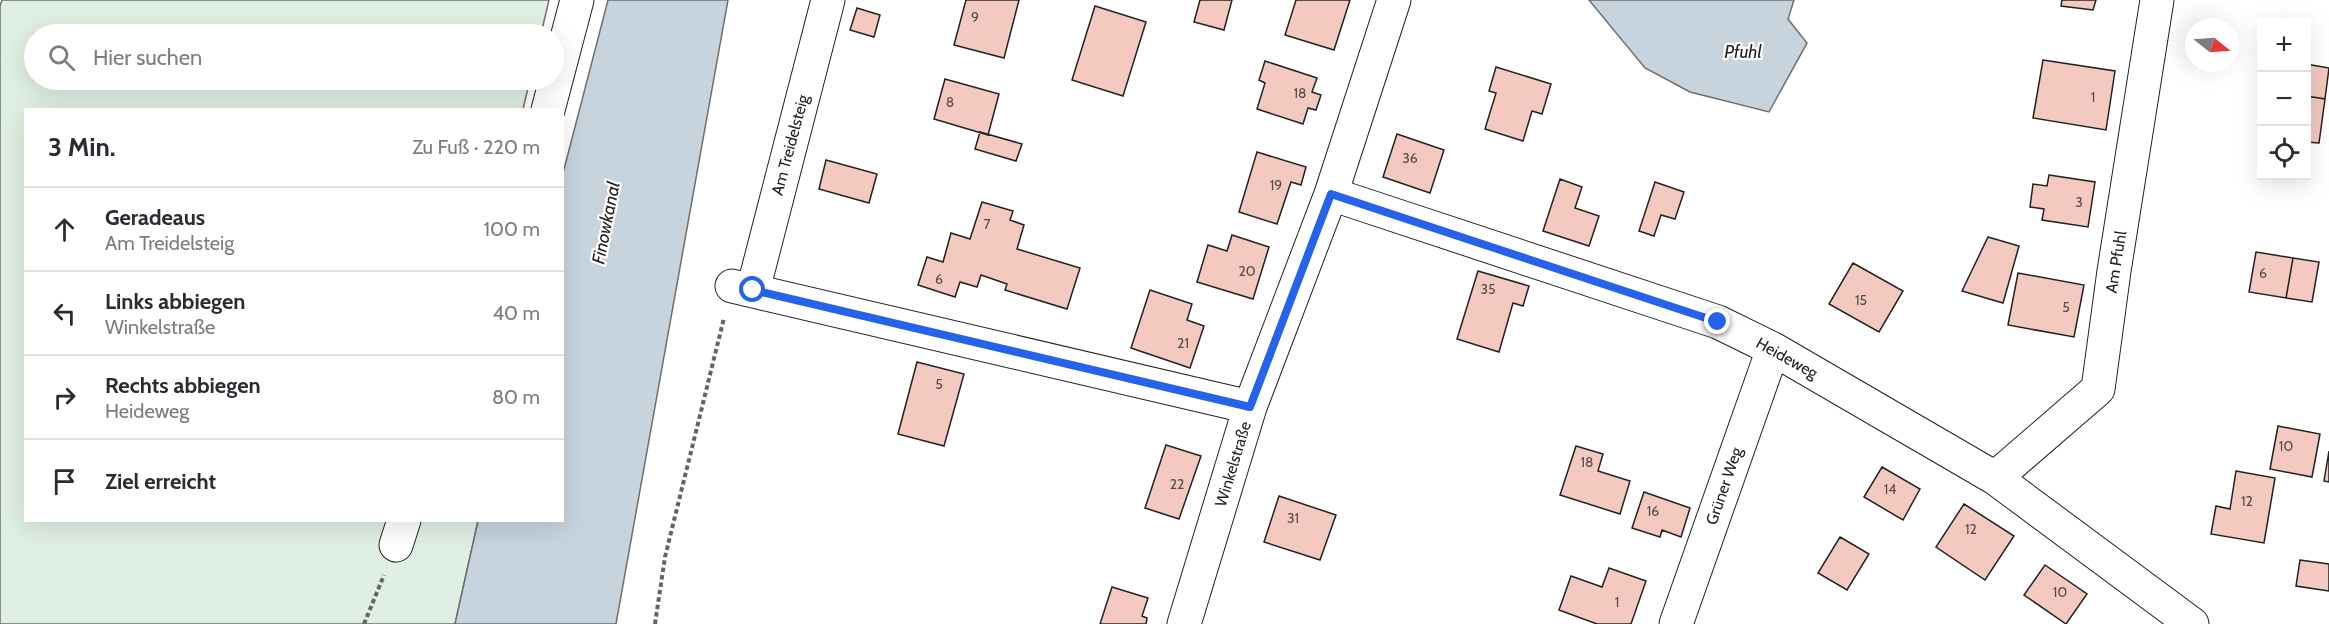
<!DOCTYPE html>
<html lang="de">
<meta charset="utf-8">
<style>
body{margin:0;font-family:Cabin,sans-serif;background:#f2f2f3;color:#2b2b33}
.controls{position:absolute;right:18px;top:18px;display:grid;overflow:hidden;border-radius:0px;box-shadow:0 6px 24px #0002}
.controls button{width:54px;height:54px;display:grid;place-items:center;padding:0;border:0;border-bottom:2px solid #e1e1e2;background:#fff;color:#2b2b33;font:30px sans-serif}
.compass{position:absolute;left:2185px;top:18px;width:54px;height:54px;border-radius:50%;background:#fff;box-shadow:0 6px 24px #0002;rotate:107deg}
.stop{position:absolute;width:18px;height:18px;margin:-14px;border:4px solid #2563eb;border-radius:50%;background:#fff}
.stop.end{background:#2563eb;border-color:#fff;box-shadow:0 2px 6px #0008}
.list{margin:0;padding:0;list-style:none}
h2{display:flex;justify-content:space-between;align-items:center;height:78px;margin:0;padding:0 24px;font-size:26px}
h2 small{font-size:20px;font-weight:400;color:#7c7c81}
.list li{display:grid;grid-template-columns:39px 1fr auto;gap:18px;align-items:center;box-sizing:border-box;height:84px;padding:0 24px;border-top:2px solid #e1e1e2}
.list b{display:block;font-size:22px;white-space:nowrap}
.list p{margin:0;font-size:20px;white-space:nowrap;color:#7c7c81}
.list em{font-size:20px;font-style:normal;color:#7c7c81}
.icon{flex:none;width:33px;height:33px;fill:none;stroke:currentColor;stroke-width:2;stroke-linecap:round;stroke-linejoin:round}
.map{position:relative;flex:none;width:2329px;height:624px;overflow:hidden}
.search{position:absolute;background:#fff;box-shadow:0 6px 24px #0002;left:24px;top:24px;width:540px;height:66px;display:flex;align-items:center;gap:15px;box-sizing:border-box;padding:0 21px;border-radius:33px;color:#7c7c81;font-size:22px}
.panel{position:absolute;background:#fff;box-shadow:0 6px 24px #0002;left:24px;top:108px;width:540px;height:414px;border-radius:0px}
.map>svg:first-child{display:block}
</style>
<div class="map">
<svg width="2329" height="624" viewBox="0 0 2329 624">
<rect width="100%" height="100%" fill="#fff"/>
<!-- green -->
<path fill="#e0efe3" stroke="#6f6f6f" stroke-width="1.5" d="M2,0h547l-8,34h-507v46h496l-7,29 -497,1v410l452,1 -23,103h-455v-618z"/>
<!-- water -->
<path fill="#c7d3dd" stroke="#6f6f6f" stroke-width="1.5" d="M608,0h120l-112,624h-161l23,-103 84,-1 1,-347z
M1589,0h205l-6,19 19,24 -38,69 -79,-20 -45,-24z"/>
<!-- building -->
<path fill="#f3c9c0" stroke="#222" stroke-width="1.5" d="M966,0h53l-15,58 -50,-13z
M1200,0h32l-8,30 -30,-8z
M1296,0h54l-16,50 -49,-15z
M2062,0h34l-3,10 -32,-4z
M1095,6l51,16 -23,74 -51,-16z
M857,8l23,7 -6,22 -24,-7z
M2043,60l72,11 -9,59 -73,-12z
M1265,61l52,17 -5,14 9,3 -5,15 -8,-2 -5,16 -46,-15 8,-26 -6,-3z
M2306,64l23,4 -4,31 -19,-3z
M1496,67l55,17 -9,30 -10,-3 -9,30 -38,-12 11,-36 -7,-2z
M945,79l54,15 -11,41 -54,-16z
M2306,96l19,3 -6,44 -13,-1z
M980,132l42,12 -6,17 -41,-12z
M1397,134l47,16 -14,43 -47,-16z
M1257,152l49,15 -5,18 -10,-3 -14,42 -38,-12z
M826,160l51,14 -8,29 -50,-14z
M2049,175l46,7 -7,45 -46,-7 2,-11 -14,-2 3,-23 14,2z
M1560,179l22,8 -7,21 24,8 -10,30 -46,-15z
M1655,182l29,10 -9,27 -14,-4 -7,21 -15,-5z
M982,202l31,9 -3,9 14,5 -7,24 63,19 -13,41 -62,-19 2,-6 -26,-9 -4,12 -17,-5 -5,15 -37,-12 9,-28 16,5 8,-29 19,6z
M1232,235l37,12 -16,52 -56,-17 11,-37 19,6z
M1988,237l31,9 -16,57 -41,-12z
M2256,252l37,6 -7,40 -37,-6z
M2293,258l26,4 -7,40 -26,-4z
M1853,263l50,28 -24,41 -50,-28z
M1478,271l51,15 -6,20 -10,-3 -14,49 -42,-13z
M2018,273l66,12 -10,52 -66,-12z
M1150,290l42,14 -5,16 17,6 -14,42 -59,-20z
M917,362l47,12 -20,72 -46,-12z
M2278,426l42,8 -8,43 -42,-8z
M1166,445l35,11 -22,63 -34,-11z
M1576,446l27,8 -5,17 32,10 -10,33 -60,-19z
M2329,451v31l-5,-1z
M1882,467l38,22 -17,31 -39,-23z
M2236,471l39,7 -11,65 -53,-9 5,-28 14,3z
M1644,492l46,16 -9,29 -19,-7 -2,7 -28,-9z
M1279,496l57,19 -16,45 -56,-18z
M1964,504l50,32 -29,44 -49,-33z
M1840,537l29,17 -22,36 -29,-17z
M2300,560l29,4v27l-33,-5z
M2045,565l42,29 -21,30 -42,-29z
M1609,568l37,13 -15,43h-34l-38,-14 12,-34 31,11z
M1112,587l36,11 -6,18 5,2 -1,6h-46z"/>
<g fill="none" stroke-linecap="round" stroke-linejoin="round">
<defs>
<path id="minor" d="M548,110l29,-110
M1331,194l387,128 55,27 222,129 197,146
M732,286l518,121
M753,290l75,-290
M1995,478l103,-89 16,-118 43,-271
M396,545l8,-25
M1184,624l66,-217 81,-213 63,-194
M1676,624l97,-275"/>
</defs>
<!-- minor casing -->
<use href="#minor" stroke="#222" stroke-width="35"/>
<!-- path -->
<path stroke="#646464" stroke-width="4" stroke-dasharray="4.5 3" stroke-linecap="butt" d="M364,624l20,-49
M655,624l10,-67 59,-239"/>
<!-- minor -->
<use href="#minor" stroke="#fff" stroke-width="33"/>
</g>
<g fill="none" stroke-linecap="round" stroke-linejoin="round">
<!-- route -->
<path stroke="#2563eb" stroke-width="8" d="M753,290l497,117 81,-213 387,128"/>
</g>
<g text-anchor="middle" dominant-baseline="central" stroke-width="4.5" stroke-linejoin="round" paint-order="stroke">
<!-- number labels -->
<g font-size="14" fill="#564c4a">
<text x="975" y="17">9</text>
<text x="1300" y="93">18</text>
<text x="2093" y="97">1</text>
<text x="950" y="102">8</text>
<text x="1410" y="158">36</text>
<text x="1276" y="185">19</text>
<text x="2079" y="202">3</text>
<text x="987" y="224">7</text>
<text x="1247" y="271">20</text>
<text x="2263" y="273">6</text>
<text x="939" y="279">6</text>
<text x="1488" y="289">35</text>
<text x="1861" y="300">15</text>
<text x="2066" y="307">5</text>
<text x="1183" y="343">21</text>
<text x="939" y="384">5</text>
<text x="2286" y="446">10</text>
<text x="1587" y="462">18</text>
<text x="1177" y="484">22</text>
<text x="1890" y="489">14</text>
<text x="2247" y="501">12</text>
<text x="1653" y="511">16</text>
<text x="1293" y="518">31</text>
<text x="1971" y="529">12</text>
<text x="2060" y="592">10</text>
<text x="1617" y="602">1</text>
</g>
<!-- street labels -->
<g font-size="16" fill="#222" stroke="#fff">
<text transform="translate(790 145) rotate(-75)">Am Treidelsteig</text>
<text transform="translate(2116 262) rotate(-81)">Am Pfuhl</text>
<text transform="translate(1787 358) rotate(29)">Heideweg</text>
<text transform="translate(1233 464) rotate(-73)">Winkelstraße</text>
<text transform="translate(1724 486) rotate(-71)">Grüner Weg</text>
</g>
<!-- water labels -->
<g font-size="18" font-style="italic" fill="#222" stroke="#fff">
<text x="1743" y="52">Pfuhl</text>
<text transform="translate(606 223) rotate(-79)">Finowkanal</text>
</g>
</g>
</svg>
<div class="controls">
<button>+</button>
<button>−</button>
<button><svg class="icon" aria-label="locate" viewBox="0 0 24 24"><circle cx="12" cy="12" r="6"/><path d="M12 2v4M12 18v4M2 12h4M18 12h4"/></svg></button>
</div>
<svg class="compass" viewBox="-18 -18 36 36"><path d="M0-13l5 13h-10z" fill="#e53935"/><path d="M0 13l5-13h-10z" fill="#7c7c81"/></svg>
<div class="stop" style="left:753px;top:290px"></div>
<div class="stop end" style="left:1718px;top:322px"></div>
<div class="search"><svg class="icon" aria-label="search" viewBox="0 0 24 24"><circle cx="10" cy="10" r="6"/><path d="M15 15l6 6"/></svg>Hier suchen</div>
<section class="panel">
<h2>3 Min.<small>Zu Fuß · 220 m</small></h2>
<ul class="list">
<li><svg class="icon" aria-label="ahead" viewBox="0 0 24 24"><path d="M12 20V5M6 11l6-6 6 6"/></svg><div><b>Geradeaus</b><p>Am Treidelsteig</p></div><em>100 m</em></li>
<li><svg class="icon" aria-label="left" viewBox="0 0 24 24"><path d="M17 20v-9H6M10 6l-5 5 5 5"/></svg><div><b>Links abbiegen</b><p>Winkelstraße</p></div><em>40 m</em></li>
<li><svg class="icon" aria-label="right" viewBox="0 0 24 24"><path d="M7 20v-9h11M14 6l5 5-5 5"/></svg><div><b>Rechts abbiegen</b><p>Heideweg</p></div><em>80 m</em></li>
<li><svg class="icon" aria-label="arrive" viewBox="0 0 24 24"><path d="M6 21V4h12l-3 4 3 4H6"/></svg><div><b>Ziel erreicht</b></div></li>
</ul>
</section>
</div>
